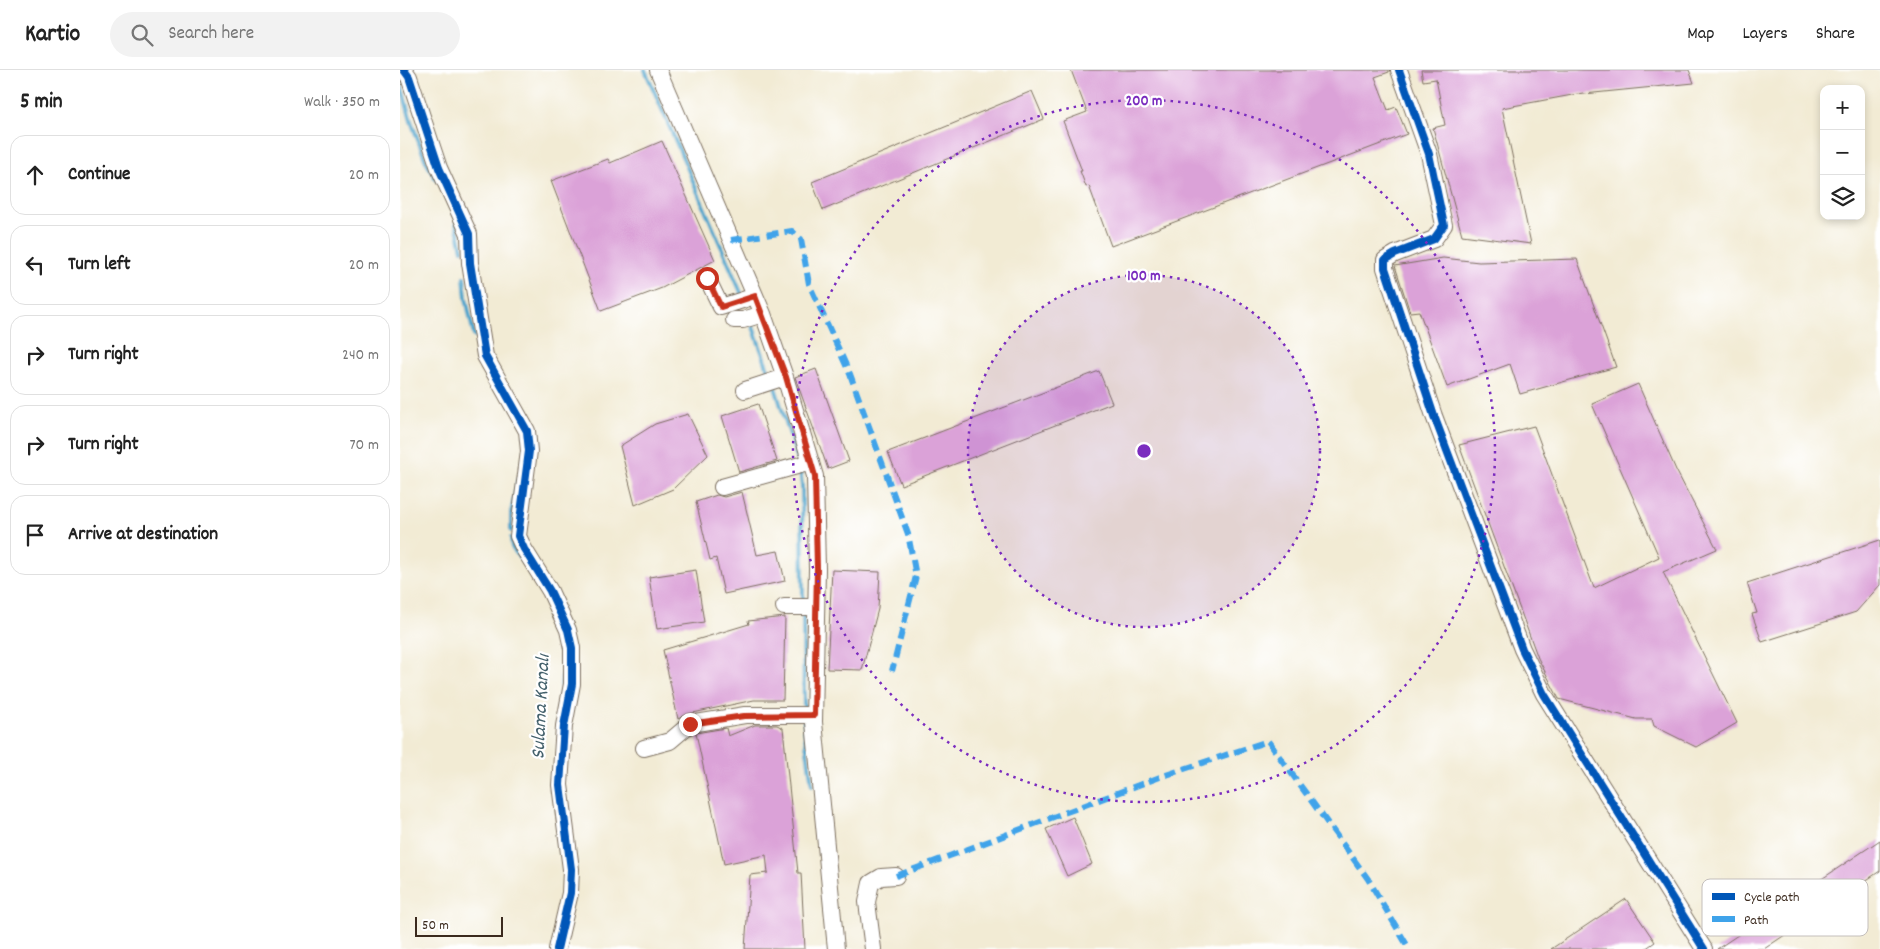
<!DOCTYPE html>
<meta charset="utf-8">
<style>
body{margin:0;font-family:Dekko,sans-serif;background:#f2f2f2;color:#222}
.controls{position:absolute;right:15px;top:15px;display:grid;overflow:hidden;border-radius:10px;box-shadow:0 2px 8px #0003}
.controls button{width:45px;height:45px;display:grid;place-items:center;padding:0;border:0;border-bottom:1px solid #e0e0e0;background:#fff;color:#222;font:25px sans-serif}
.scale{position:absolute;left:15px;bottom:12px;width:88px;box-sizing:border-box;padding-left:5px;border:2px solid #3b2a1e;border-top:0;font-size:14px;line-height:18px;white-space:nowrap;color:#3b2a1e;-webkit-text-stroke:4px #fff;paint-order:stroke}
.stop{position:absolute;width:15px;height:15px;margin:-11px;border:4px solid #c8321e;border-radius:50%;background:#fff}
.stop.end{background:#c8321e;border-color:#fff;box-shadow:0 1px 5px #0008}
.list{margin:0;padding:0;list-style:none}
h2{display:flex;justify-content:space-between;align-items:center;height:65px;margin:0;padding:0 20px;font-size:21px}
h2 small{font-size:16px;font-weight:400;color:#767676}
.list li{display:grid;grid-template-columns:32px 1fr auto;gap:15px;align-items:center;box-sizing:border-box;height:80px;margin:0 10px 10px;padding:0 10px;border:1px solid #e0e0e0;border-radius:15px}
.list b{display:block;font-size:19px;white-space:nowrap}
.list em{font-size:16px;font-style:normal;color:#767676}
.icon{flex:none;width:28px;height:28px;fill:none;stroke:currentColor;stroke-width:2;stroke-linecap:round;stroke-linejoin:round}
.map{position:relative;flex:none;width:1480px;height:879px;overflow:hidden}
header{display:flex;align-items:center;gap:30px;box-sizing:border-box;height:70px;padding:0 25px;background:#fff;border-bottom:1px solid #e0e0e0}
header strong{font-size:24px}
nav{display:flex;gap:28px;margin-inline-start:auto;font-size:18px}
.search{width:350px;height:45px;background:#f2f2f2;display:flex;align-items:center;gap:12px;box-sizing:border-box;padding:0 18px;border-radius:28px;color:#767676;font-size:19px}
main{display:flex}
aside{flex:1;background:#fff}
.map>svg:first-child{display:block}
</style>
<header>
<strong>Kartio</strong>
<div class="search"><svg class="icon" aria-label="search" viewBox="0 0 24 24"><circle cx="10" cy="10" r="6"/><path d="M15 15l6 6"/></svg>Search here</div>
<nav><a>Map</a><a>Layers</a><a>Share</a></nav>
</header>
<main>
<aside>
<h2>5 min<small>Walk · 350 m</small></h2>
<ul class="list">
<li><svg class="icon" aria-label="ahead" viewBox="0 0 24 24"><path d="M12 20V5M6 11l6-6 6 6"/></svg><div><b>Continue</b></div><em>20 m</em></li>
<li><svg class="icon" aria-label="left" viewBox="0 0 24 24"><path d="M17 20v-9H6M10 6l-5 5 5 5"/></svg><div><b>Turn left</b></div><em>20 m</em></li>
<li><svg class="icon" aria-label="right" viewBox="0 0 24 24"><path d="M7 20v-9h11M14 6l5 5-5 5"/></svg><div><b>Turn right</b></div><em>240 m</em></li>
<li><svg class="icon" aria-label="right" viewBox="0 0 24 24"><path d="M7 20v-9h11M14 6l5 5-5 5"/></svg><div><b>Turn right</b></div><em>70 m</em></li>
<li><svg class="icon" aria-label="arrive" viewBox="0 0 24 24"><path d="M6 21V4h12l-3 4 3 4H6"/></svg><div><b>Arrive at destination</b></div></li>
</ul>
</aside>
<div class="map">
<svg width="1480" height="879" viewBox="0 0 1480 879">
<rect width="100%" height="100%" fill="#fff"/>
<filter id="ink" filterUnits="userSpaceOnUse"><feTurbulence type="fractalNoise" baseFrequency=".02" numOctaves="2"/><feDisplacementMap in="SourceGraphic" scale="10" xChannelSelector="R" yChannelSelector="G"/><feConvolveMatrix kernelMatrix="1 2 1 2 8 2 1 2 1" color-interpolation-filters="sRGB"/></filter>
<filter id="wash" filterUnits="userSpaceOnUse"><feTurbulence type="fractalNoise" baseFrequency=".0096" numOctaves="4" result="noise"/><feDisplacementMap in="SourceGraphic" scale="20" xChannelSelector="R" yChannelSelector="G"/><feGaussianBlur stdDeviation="1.12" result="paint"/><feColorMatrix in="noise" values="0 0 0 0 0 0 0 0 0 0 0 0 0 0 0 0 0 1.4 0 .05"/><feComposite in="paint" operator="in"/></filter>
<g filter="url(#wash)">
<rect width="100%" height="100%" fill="#f2ebd4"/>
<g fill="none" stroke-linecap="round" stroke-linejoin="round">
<!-- stream -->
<path stroke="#50a5cc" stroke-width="4" d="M245,0l97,225
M0,11l11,40 14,38 11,21
M56,153l6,27
M64,207l2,21 8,38
M351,251l20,57
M374,314l24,77
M400,400l2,16 1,117
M111,461v-18l7,-34
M111,468l1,9 11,15
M403,540l1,101
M157,556l6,43 -4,41
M404,650l1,16 7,49"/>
</g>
<g id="blocks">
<!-- building -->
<path fill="#dba2d8" d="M671,0h318v2l-14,5 13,33 8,-3 11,27 -296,112 -22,-60 -3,1 -6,-16h2l-19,-50 24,-9z
M1021,0h268l5,13 -110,11 -1,-1 -81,15 29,136 -69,-9 -29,-107 12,-3 -9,-46 -13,2z
M632,21l12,28 -221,91 -11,-28z
M262,71l53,119 -53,28 -61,23 -50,-130 57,-22 2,4z
M1043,188l36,4 98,-3 39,108 -96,27 -10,-30 -63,23 -28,-76 -9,1 -15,-46z
M416,299l33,92 -21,8 -33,-92z
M699,301l13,32 -211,82 -13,-33z
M1238,314l38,86 41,79 -54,23 74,151 -41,24 -42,-21 -2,-7h-16l-77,-20 -21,-41 -79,-213 75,-19 60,162 65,-31 -67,-153z
M358,334l19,57 -38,11 -17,-56z
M288,344l20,41 -35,34 -38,16 -15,-59 35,-22z
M342,422l15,63 21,-4 7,30 -61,13 -8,-36 -6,2 -14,-58 21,-7 7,2z
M1480,470v45l-24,27 -94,30 -10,-28 5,-1 -10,-30z
M296,500l8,52 -47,7 -8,-52z
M432,500l48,2 -2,37 -16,61 -35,-1z
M385,547l-2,83h-29l-66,14 -10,5 -15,-69 86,-26 -1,-3z
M355,655h22l6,3 15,145h3l4,76h-60l5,-74 18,-2 -2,-18 -42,9 -28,-131 30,-5 2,8z
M673,747l19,47 -25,12 -21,-47z
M1480,770v31l-116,78h-47z
M1226,829l29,43 -10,7h-94z"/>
</g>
</g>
<g filter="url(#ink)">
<use href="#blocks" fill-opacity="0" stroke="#7b6e5e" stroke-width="1"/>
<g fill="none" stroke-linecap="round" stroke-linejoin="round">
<defs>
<path id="minor" d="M4,0l5,7 30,91 30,66 1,29 15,93 42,75 2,20 -11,85 6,13 26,42 18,39 4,18v36l-8,42 -4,59 11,84 -1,24 -13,56
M258,0l105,244 22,63 30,99 2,93 -3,153 22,227
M999,0l30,84 15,71 -10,14 -39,15 -10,6v8l49,148 88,233 22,45 160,255
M307,208l14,29 34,-11
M334,250h9l20,-6
M345,320l40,-13
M322,417l89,-25
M384,537h32
M244,678l26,-7 20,-17 55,-9h69
M473,879l-6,-47 4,-19 10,-6 15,-1"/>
</defs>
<!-- minor casing -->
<use href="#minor" stroke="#7b6e5e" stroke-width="18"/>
<!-- minor -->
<use href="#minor" stroke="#fff" stroke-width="16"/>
<!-- quiet -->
<path stroke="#3fa3ea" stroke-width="6" stroke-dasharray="12 6" stroke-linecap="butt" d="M331,170l61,-9 9,8 8,45 41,90 58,160 8,42 -24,95
M496,806l264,-99 108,-36 100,138 39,66"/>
<defs>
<path id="cycleway" d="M4,0l5,7 30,91 30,66 1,29 15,93 42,75 2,20 -11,85 6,13 26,42 18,39 4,18v36l-8,42 -4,59 11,84 -1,24 -13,56
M999,0l30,84 15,71 -10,14 -39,15 -10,6v8l49,148 88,233 22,45 160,255"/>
</defs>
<!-- cycleway casing -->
<use href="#cycleway" stroke="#fff" stroke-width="11"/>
<!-- cycleway -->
<use href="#cycleway" stroke="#0057b8" stroke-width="8"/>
</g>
</g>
<g fill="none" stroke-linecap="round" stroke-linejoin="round" filter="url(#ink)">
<!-- route -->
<path stroke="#c8321e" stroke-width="6" d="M290,654l54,-8 70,-1 3,-146 -2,-93 -29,-99 -31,-81 -34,11 -14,-29"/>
</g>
<!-- distance rings -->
<circle cx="744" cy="381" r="176" fill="#7b2cbf" fill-opacity=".12"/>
<g fill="none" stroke="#7b2cbf" stroke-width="2.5" stroke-dasharray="2.5 5">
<circle cx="744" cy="381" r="176"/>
<circle cx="744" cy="381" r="351"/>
</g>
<g text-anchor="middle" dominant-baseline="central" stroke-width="4.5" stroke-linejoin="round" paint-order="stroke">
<!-- water labels -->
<g font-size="20" font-style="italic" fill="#44616c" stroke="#fff">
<text transform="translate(142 637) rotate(-87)">Sulama Kanalı</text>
</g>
</g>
<!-- legend -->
<rect x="1302" y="809" width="166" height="57" rx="8" fill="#fff" stroke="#c4bfbc" stroke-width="1"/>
<rect x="1312" y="823" width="23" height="7" fill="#0057b8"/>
<rect x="1312" y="846" width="23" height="6" fill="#3fa3ea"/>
<g font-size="14" fill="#3b2a1e">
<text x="1344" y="831">Cycle path</text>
<text x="1344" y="854">Path</text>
</g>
<circle cx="744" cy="381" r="8" fill="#7b2cbf" stroke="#fff" stroke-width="2.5"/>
<g font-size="15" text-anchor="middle" font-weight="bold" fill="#7b2cbf" stroke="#fff" stroke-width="4.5" stroke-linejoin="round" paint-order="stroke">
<text x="744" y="35">200 m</text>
<text x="744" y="210">100 m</text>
</g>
</svg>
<div class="controls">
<button>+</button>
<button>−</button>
<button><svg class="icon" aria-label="layers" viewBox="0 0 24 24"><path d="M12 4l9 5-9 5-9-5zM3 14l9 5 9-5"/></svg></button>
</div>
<div class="scale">50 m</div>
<div class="stop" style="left:307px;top:208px"></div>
<div class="stop end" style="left:290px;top:654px"></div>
</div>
</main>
